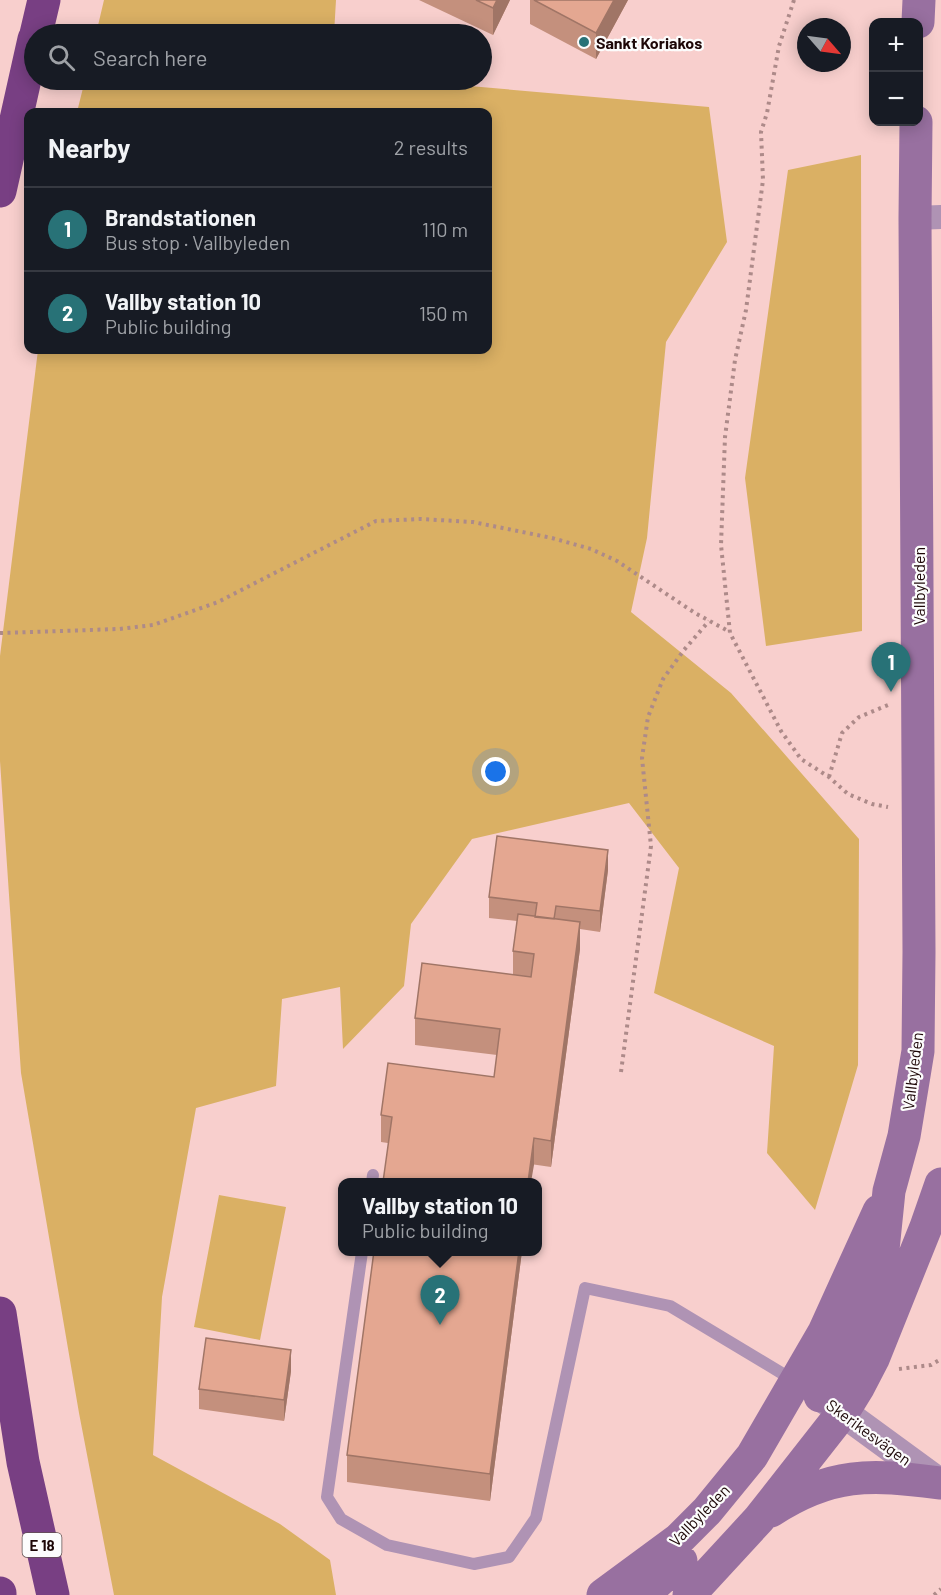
<!DOCTYPE html>
<meta charset="utf-8">
<style>
body{margin:0;font-family:Barlow,sans-serif;background:#20242c;color:#f1f3f6}
.controls{position:absolute;right:18px;top:18px;display:grid;overflow:hidden;border-radius:12px;box-shadow:0 3px 15px #0003}
.controls button{width:54px;height:54px;display:grid;place-items:center;padding:0;border:0;border-bottom:2px solid #363941;background:#171b24;color:#f1f3f6;font:30px sans-serif}
.compass{position:absolute;left:797px;top:18px;width:54px;height:54px;border-radius:50%;background:#171b24;box-shadow:0 3px 15px #0003;rotate:118deg}
.you{position:absolute;left:496px;top:772px;width:21px;height:21px;margin:-15px;border:4px solid #fff;border-radius:50%;background:#1a73e8;box-shadow:0 0 0 9px #1a73e833}
.badge{display:grid;place-items:center;width:39px;height:39px;border-radius:50%;background:#287277;color:#fff;font-size:20px;font-weight:700}
.pin{position:absolute;translate:-50% -50px;filter:drop-shadow(0 2px 3px #0008)}
.pin::after{content:'';position:absolute;top:32px;width:21px;height:18px;background:inherit;clip-path:polygon(0 0,100% 0,50% 100%)}
.popup{position:absolute;left:338px;top:1178px;width:204px;height:78px;box-sizing:border-box;display:grid;place-content:center;border-radius:12px;background:#171b24;filter:drop-shadow(0 2px 4px #0005);font-size:20px;white-space:nowrap;color:#9ea1a6}
.popup b{font-size:22px;color:#f1f3f6}
.popup::after{content:'';position:absolute;left:50%;top:100%;margin-left:-12px;border:12px solid transparent;border-top-color:#171b24}
.list{margin:0;padding:0;list-style:none}
h2{display:flex;justify-content:space-between;align-items:center;height:78px;margin:0;padding:0 24px;font-size:26px}
h2 small{font-size:20px;font-weight:400;color:#9ea1a6}
.list li{display:grid;grid-template-columns:39px 1fr auto;gap:18px;align-items:center;box-sizing:border-box;height:84px;padding:0 24px;border-top:2px solid #363941}
.list b{display:block;font-size:22px;white-space:nowrap}
.list p{margin:0;font-size:20px;white-space:nowrap;color:#9ea1a6}
.list em{font-size:20px;font-style:normal;color:#9ea1a6}
.icon{flex:none;width:33px;height:33px;fill:none;stroke:currentColor;stroke-width:2;stroke-linecap:round;stroke-linejoin:round}
.map{position:relative;flex:none;width:941px;height:1595px;overflow:hidden}
.search{position:absolute;background:#171b24;box-shadow:0 3px 15px #0003;left:24px;top:24px;width:468px;height:66px;display:flex;align-items:center;gap:15px;box-sizing:border-box;padding:0 21px;border-radius:33px;color:#9ea1a6;font-size:22px}
.panel{position:absolute;background:#171b24;box-shadow:0 3px 15px #0003;left:24px;top:108px;width:468px;height:246px;border-radius:12px}
.map>svg:first-child{display:block}
</style>
<div class="map">
<svg width="941" height="1595" viewBox="0 0 941 1595">
<rect width="100%" height="100%" fill="#f8cfcd"/>
<!-- green -->
<path fill="#dab064" d="M104,0h232l-2,34h-238z
M85,80h315l309,27 18,135 -61,100 -19,196 -16,74 100,81 128,146 -1,226 -43,145 -48,-57 7,-107 -120,-53 25,-125 -50,-65 -157,36 -61,85 -7,62 -61,63 -3,-62 -58,12 -6,87 -80,22 -34,189 -9,158 127,69 50,36 6,35h-222l-35,-182 -58,-340 -21,-312v-105l38,-306h450v-238h-411z
M861,155l1,476 -96,15 -21,-168 43,-308z
M219,1195l67,12 -26,133 -66,-13z"/>
<g fill="none" stroke-linecap="round" stroke-linejoin="round">
<!-- path -->
<path stroke="#ad8a89" stroke-width="4" stroke-dasharray="3 4.5" stroke-linecap="butt" d="M794,0l-15,46 -12,67 -6,19 2,48 -17,130 -11,50 -10,77 -4,108 9,88 51,98 20,28 28,18 19,17 24,10 16,3
M0,633l119,-4 34,-4 65,-23 158,-81 45,-2 52,3 79,16 39,11 26,12 78,52 35,19
M829,777l13,-44 17,-16 29,-12
M621,1072l30,-226 -9,-88 6,-41 15,-38 21,-29 25,-29
M899,1369l32,-4 10,-6
M934,1595l7,-6"/>
<!-- service -->
<path stroke="#af93b4" stroke-width="12" d="M372,1182l1,-7
M362,1252l-35,245 14,22 46,26 87,19 35,-7 27,-39 49,-230 85,18 123,74"/>
<!-- minor -->
<path stroke="#af93b4" stroke-width="24" d="M915,218l26,-1"/>
<!-- tertiary -->
<path stroke="#af93b4" stroke-width="30" d="M822,1397l119,87"/>
<!-- secondary -->
<path stroke="#9870a0" stroke-width="33" d="M918,22l1,-22
M820,1396l23,-39 38,-88 8,-78 15,-55 14,-85 1,-99 -4,-734 1,-96
M771,1511c60,-39 99,-37 168,-28
M603,1595l76,-56 28,-28 45,-55 72,-124 55,-121
M643,1595l38,-34
M689,1595l70,-76 84,-107 16,-26 14,-27 53,-132 15,-43"/>
<!-- motorway -->
<path stroke="#783f83" stroke-width="33" d="M36,34l8,-34
M0,191l34,-152
M0,1313l23,149 30,133
M0,1593v2"/>
</g>
<!-- wall -->
<path fill="#c4907d" d="M419,0h91l-17,35z
M530,0h98l-32,59 -66,-35z
M608,870l-8,62 -20,-3v20l-29,218 -170,-25v-27l113,-38 3,-22 -82,-10v-27l98,-44v-23l4,-30 -28,-3v-21z
M374,1251h148l-32,250 -143,-19v-27z
M291,1371l-7,50 -85,-12v-20z"/>
<!-- shaded-wall -->
<path fill="#a07566" d="M497,0h13l-17,35v-27z
M614,0h14l-32,59v-26z
M608,850v20l-8,62v-21z
M580,922v27l-29,218v-26z
M534,1138v27l-3,17h-3z
M519,1251h3l-32,250v-27z
M291,1350v21l-7,50v-21z"/>
<!-- building -->
<path fill="#e4a791" stroke="#a07566" stroke-width="1.5" d="M476,0h21l-4,8z
M534,0h80l-18,33z
M497,836l111,14 -8,61 -44,-5 -2,13 -19,-2 2,-14 -48,-6z
M518,914l62,8 -29,219 -17,-3 -6,44h-145l9,-65 -11,-2 7,-52 106,14 6,-48 -85,-11 7,-55 109,14 3,-23 -21,-3z
M374,1251h145l-29,223 -143,-19z
M206,1338l85,12 -7,50 -85,-11z"/>
<!-- markers -->
<circle fill="#287277" stroke="#fcfcfc" stroke-width="2" cx="584" cy="42" r="6"/>
<g text-anchor="middle" dominant-baseline="central" stroke-width="4.5" stroke-linejoin="round" paint-order="stroke">
<!-- shield labels -->
<rect fill="#fcfcfc" stroke="#605050" stroke-width="1.5" x="22.5" y="1533" width="39" height="24" rx="4.5"/>
<g font-size="15" font-weight="bold" fill="#1d0707">
<text x="42" y="1545">E 18</text>
</g>
<!-- poi labels -->
<g font-size="16" font-weight="bold" fill="#1d0707" stroke="#fcfcfc" text-anchor="start">
<text x="596" y="42">Sankt Koriakos</text>
</g>
<!-- street labels -->
<g font-size="16" fill="#1d0707" stroke="#fcfcfc">
<text transform="translate(918 586) rotate(-90)">Vallbyleden</text>
<text transform="translate(912 1071) rotate(-83)">Vallbyleden</text>
<text transform="translate(869 1432) rotate(36)">Skerikesvägen</text>
<text transform="translate(699 1515) rotate(-46)">Vallbyleden</text>
</g>
</g>
</svg>
<div class="controls">
<button>+</button>
<button>−</button>
</div>
<svg class="compass" viewBox="-18 -18 36 36"><path d="M0-13l5 13h-10z" fill="#e53935"/><path d="M0 13l5-13h-10z" fill="#9ea1a6"/></svg>
<div class="you"></div>
<div class="pin badge" style="left:891px;top:692px">1</div>
<div class="pin badge" style="left:440px;top:1325px">2</div>
<div class="popup"><b>Vallby station 10</b>Public building</div>
<div class="search"><svg class="icon" aria-label="search" viewBox="0 0 24 24"><circle cx="10" cy="10" r="6"/><path d="M15 15l6 6"/></svg>Search here</div>
<section class="panel">
<h2>Nearby<small>2 results</small></h2>
<ul class="list">
<li><span class="badge">1</span><div><b>Brandstationen</b><p>Bus stop · Vallbyleden</p></div><em>110 m</em></li>
<li><span class="badge">2</span><div><b>Vallby station 10</b><p>Public building</p></div><em>150 m</em></li>
</ul>
</section>
</div>
